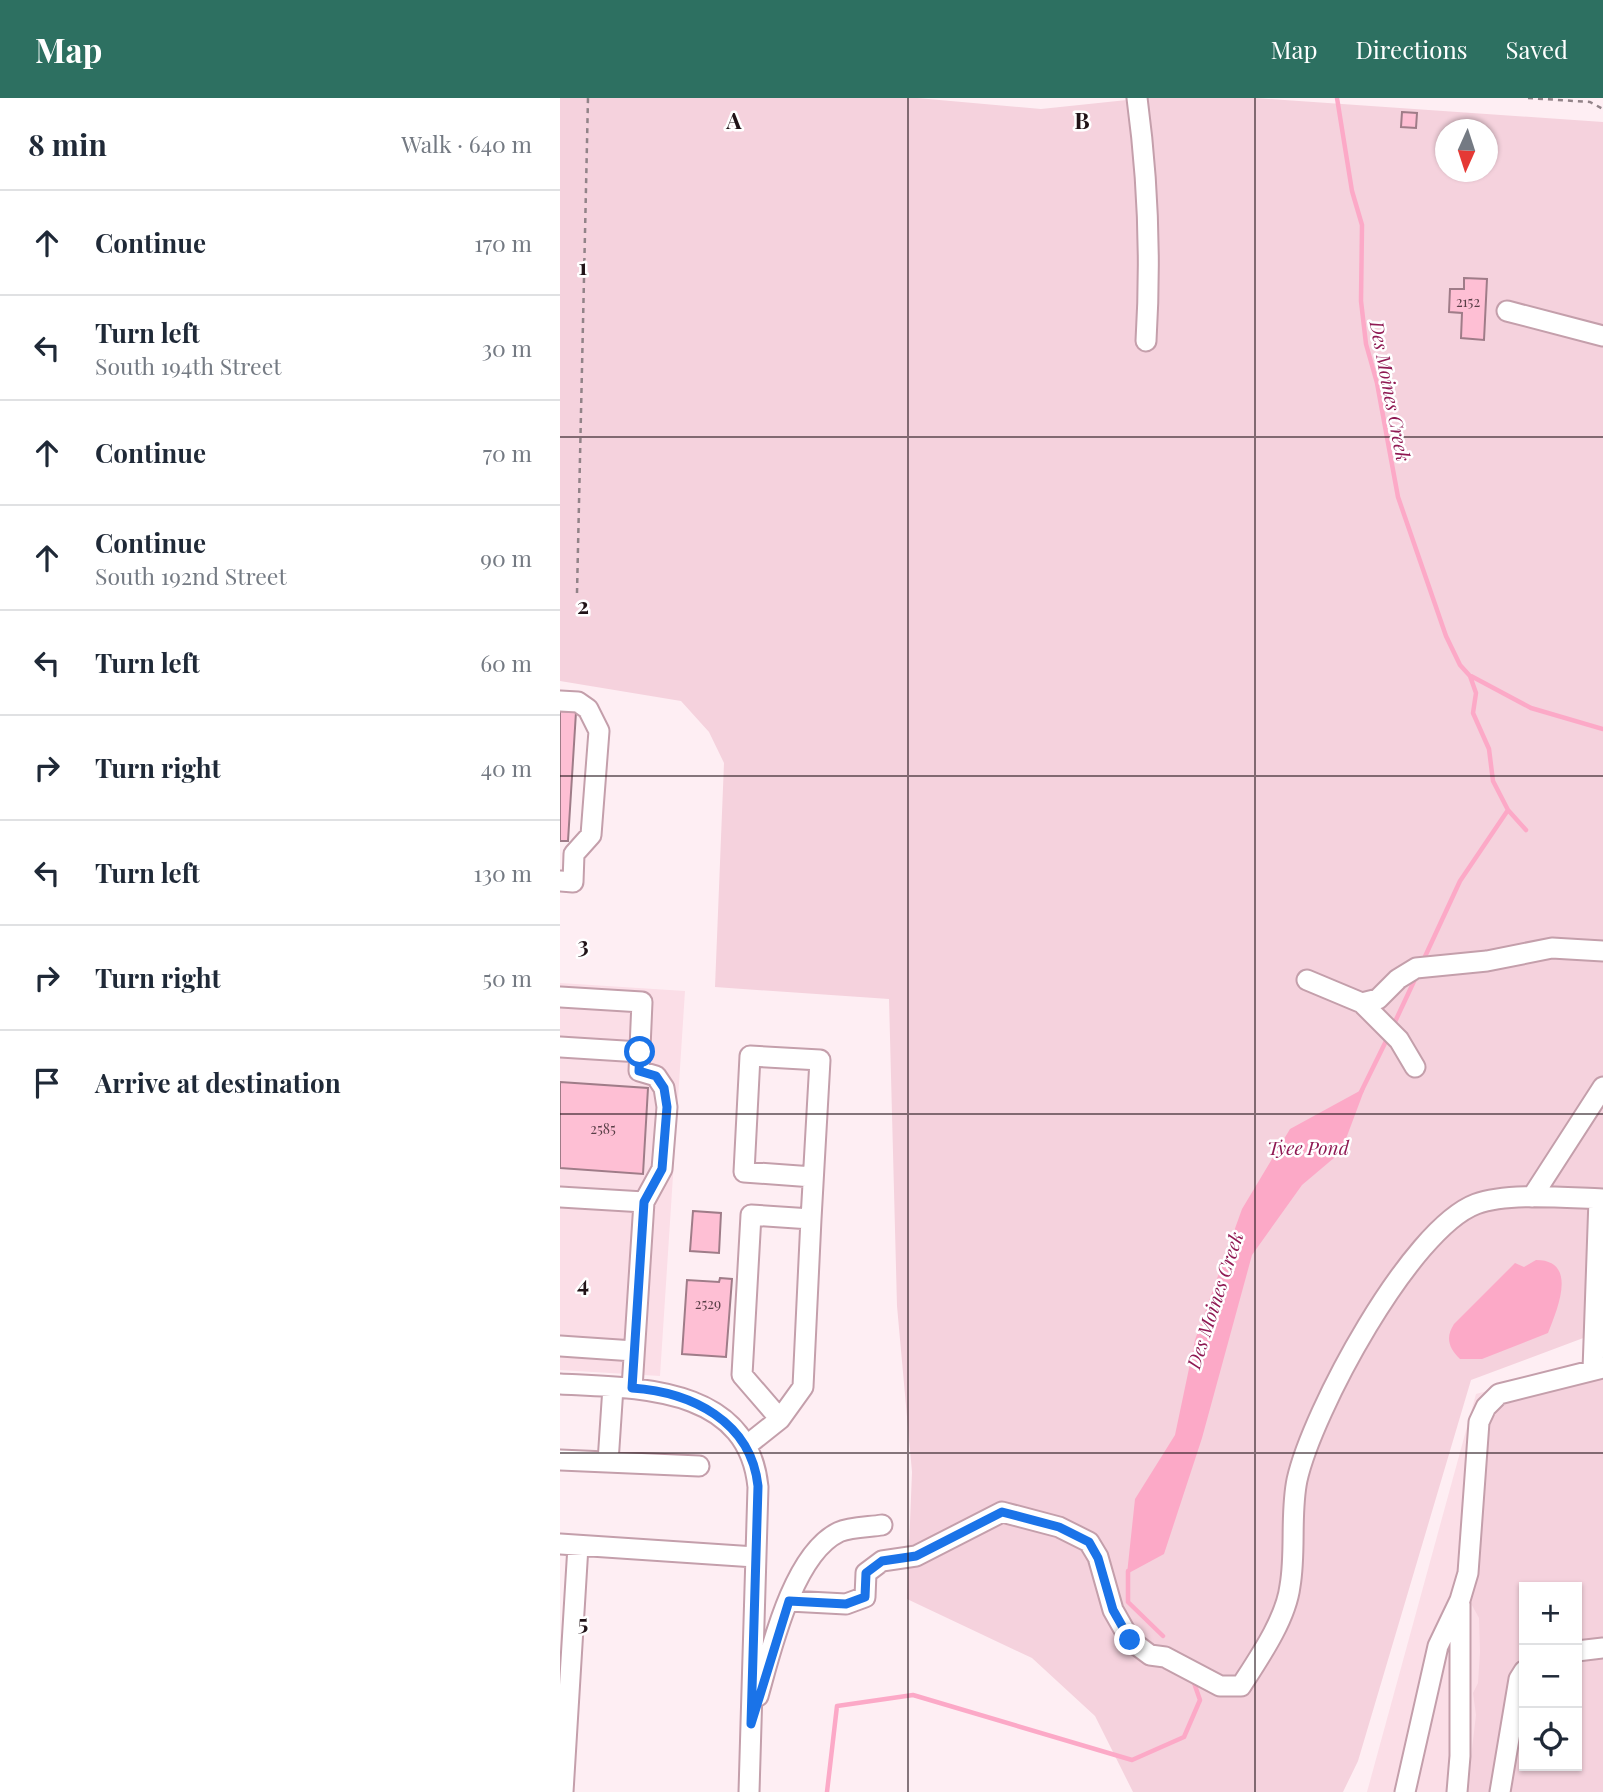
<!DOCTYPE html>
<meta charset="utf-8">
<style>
body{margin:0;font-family:"Playfair Display",serif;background:#f2f2f3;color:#1f2937}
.controls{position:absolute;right:21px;bottom:21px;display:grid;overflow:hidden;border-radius:0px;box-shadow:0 2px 5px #0004}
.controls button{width:63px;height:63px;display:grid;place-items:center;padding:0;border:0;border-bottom:2px solid #e0e1e3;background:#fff;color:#1f2937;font:35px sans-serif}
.compass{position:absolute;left:875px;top:21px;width:63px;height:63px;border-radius:50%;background:#fff;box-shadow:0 2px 5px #0004;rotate:183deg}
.stop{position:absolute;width:21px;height:21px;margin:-16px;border:5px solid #1a73e8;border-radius:50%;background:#fff}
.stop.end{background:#1a73e8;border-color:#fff;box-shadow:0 2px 7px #0008}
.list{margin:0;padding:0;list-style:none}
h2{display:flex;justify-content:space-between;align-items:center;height:91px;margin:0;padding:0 28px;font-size:30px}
h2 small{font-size:23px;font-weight:400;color:#747a83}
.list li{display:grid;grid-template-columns:46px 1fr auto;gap:21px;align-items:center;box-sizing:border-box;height:105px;padding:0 28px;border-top:2px solid #e0e1e3}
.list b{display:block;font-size:26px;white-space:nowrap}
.list p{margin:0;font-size:23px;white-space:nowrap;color:#747a83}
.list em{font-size:23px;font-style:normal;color:#747a83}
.icon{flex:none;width:38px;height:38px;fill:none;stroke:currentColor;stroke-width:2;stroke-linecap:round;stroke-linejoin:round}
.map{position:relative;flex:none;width:1043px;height:1694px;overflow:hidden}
header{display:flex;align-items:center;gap:42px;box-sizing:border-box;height:98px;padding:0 35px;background:#2d7061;color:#fff}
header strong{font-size:33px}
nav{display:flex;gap:38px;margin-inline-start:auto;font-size:24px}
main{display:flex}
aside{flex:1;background:#fff}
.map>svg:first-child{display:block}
</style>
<header>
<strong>Map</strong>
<nav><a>Map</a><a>Directions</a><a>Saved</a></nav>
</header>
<main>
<aside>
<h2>8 min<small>Walk · 640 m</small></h2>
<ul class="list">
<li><svg class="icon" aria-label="ahead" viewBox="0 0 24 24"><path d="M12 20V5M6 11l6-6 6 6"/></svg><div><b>Continue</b></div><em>170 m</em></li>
<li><svg class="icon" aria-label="left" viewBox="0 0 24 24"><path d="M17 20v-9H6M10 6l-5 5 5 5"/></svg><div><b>Turn left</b><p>South 194th Street</p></div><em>30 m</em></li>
<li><svg class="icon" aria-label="ahead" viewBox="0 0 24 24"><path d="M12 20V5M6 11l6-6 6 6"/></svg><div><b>Continue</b></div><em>70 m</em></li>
<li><svg class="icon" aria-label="ahead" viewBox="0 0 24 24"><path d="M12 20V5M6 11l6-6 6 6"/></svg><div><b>Continue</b><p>South 192nd Street</p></div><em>90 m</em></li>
<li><svg class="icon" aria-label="left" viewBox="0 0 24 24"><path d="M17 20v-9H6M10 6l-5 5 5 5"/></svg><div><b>Turn left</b></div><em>60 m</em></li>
<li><svg class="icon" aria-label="right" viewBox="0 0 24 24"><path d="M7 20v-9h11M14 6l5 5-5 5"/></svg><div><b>Turn right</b></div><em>40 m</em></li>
<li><svg class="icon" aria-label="left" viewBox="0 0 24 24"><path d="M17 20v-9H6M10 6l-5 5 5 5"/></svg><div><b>Turn left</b></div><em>130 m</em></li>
<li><svg class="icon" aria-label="right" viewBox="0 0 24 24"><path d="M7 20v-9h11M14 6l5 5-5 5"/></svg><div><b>Turn right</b></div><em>50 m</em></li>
<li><svg class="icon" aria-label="arrive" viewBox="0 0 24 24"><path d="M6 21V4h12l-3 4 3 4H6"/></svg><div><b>Arrive at destination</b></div></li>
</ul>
</aside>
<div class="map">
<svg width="1043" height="1694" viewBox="0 0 1043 1694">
<rect width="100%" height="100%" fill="#feeef3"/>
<!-- built -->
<path fill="#fbdee7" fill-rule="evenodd" d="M0,885l125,8 -25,385 -100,-6z
M1043,1261v433h-236l109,-398zM964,1489h53v179h-53z"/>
<!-- green -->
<path fill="#f5d2dd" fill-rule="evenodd" d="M0,0h357l124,11 105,-11h109l348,24v1132l-17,83 -115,43 -113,381 -15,31h-210l-38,-76 -63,-58 -125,-59 5,-127 -15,-166 -8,-307 -174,-12 9,-224 -15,-31 -28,-31 -121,-20zM886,32h42v42h-42z
M1043,1276v271l-26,2v-60h-53v75l-27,130h-30l9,-77 -3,-22 5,-10 2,-31 -1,-34 -11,-20 18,-180 8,-12z
M1043,1554v140h-98l19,-115v89h53v-112z"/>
<!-- water -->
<path fill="#fca9c7" d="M805,990l-24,64 -39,33 -50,70 -50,183 -38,116 -37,20 8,-75 40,-64 20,-95 47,-131 48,-80z
M976,1162c43,0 21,50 12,73l-66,26h-22c-11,-11 -15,-21 -6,-35l61,-61 9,4z"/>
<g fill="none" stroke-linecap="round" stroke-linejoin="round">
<!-- stream -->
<path stroke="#fca9c7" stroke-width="4.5" d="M777,0l15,93 10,34 -1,76 5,43 11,39 21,114 48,139 14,29 10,11 6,17 -3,20 16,36 4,32 15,29 18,20
M911,578l60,32 72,21
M862,865l38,-82 48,-71
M833,928l23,-49
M801,994l27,-55
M568,1473v31l35,34
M267,1694l10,-86 76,-11 219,65 52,-23 16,-37 -7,-20"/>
</g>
<!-- building -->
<path fill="#febfd4" stroke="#9f7c88" stroke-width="2" d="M842,14l15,1 -1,15 -15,-1z
M904,180l23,1 -3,61 -23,-2 1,-25 -13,-1 1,-23h14z
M0,613l16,1 -8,129h-8z
M0,984l88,6 -5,86 -83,-6z
M133,1113l28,2 -2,40 -29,-2z
M160,1180l12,1 -6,78 -44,-3 5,-74 32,2z"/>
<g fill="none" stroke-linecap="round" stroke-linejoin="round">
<defs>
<path id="minor" d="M577,0c11,81 14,161 9,243
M947,213l96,25
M0,603l18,1 10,7 11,22 -8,104 -17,19 -1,28 -13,-1
M747,882l55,23 16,-4 20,-20 18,-11 71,-7 65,-13 51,3
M0,899l82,5 -3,69 17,5 8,12 3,19 -5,62 -18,33 -12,186
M802,905l37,37 16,27
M0,949l80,5
M0,1099l84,5
M972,1099l71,-110
M251,1121l9,-159 -70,-4 -6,116 69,5
M0,1248l74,5
M1033,1272l6,-171
M0,1286c76,4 188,1 198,103l-9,305
M186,1348l34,-27 23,-32 8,-168 -60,-4 -9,160 38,44
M0,1362l139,6
M48,1364l5,-75
M0,1446l195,13
M229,1503l57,3 19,-7 1,-24 16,-12 34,-5 86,-44 57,15 30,15 9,15 15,53 17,30 20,15 15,2 55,29h21c18,-28 45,-67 49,-100 6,-34 0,-72 7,-106 15,-68 113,-251 179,-276 32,-12 92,-6 127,-5
M1017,1553l26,-3
M198,1598c13,-46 35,-142 81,-164 11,-5 30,-5 43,-7
M3,1694l15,-246
M845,1694l33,-146 22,-46 8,-27 11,-151 7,-15 13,-13 104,-26
M897,1694l3,-36v-152
M940,1694l19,-113 5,-8"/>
</defs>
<!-- minor casing -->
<use href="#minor" stroke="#c49fab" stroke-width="23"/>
<!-- path -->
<path stroke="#928388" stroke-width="2.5" stroke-dasharray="5 5" stroke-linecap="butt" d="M968,0l62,4 13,7
M17,495l11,-495"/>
<!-- minor -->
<use href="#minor" stroke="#fff" stroke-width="19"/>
</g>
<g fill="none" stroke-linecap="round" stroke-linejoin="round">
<!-- route -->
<path stroke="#1a73e8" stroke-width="9" d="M80,954l-1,19 17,5 8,12 3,19 -5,62 -18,33 -12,186c59,4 119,33 126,98l-7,238 38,-123 57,3 19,-7 1,-24 16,-12 34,-5 86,-44 57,15 30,15 9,16 15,52 17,30"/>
</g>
<!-- grid -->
<path fill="none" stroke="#201317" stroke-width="2" stroke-opacity="0.55" d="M348,0v1694M695,0v1694M0,339h1043M0,678h1043M0,1016h1043M0,1355h1043"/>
<g text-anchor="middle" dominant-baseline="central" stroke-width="5" stroke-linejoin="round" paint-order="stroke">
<!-- number labels -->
<g font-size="14" fill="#583e46">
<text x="908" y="203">2152</text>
<text x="43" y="1030">2585</text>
<text x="148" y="1205">2529</text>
</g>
<!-- water labels -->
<g font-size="19" font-style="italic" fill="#8f1953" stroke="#fff">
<text transform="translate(831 293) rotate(79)">Des Moines Creek</text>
<text x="748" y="1049">Tyee Pond</text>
<text transform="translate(654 1202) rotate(-72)">Des Moines Creek</text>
</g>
</g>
<g font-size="23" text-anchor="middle" font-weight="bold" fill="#201317" stroke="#fff" stroke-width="5" stroke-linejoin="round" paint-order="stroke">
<text x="174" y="31">A</text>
<text x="522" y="31">B</text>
<text x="23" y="177">1</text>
<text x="23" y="516">2</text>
<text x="23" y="855">3</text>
<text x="23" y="1194">4</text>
<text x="23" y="1533">5</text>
</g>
</svg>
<div class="controls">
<button>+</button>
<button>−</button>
<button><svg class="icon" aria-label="locate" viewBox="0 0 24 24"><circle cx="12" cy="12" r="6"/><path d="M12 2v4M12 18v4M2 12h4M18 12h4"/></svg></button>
</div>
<svg class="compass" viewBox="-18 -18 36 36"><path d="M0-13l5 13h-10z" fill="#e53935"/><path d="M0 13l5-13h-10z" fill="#747a83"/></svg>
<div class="stop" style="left:80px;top:954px"></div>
<div class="stop end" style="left:570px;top:1542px"></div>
</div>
</main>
